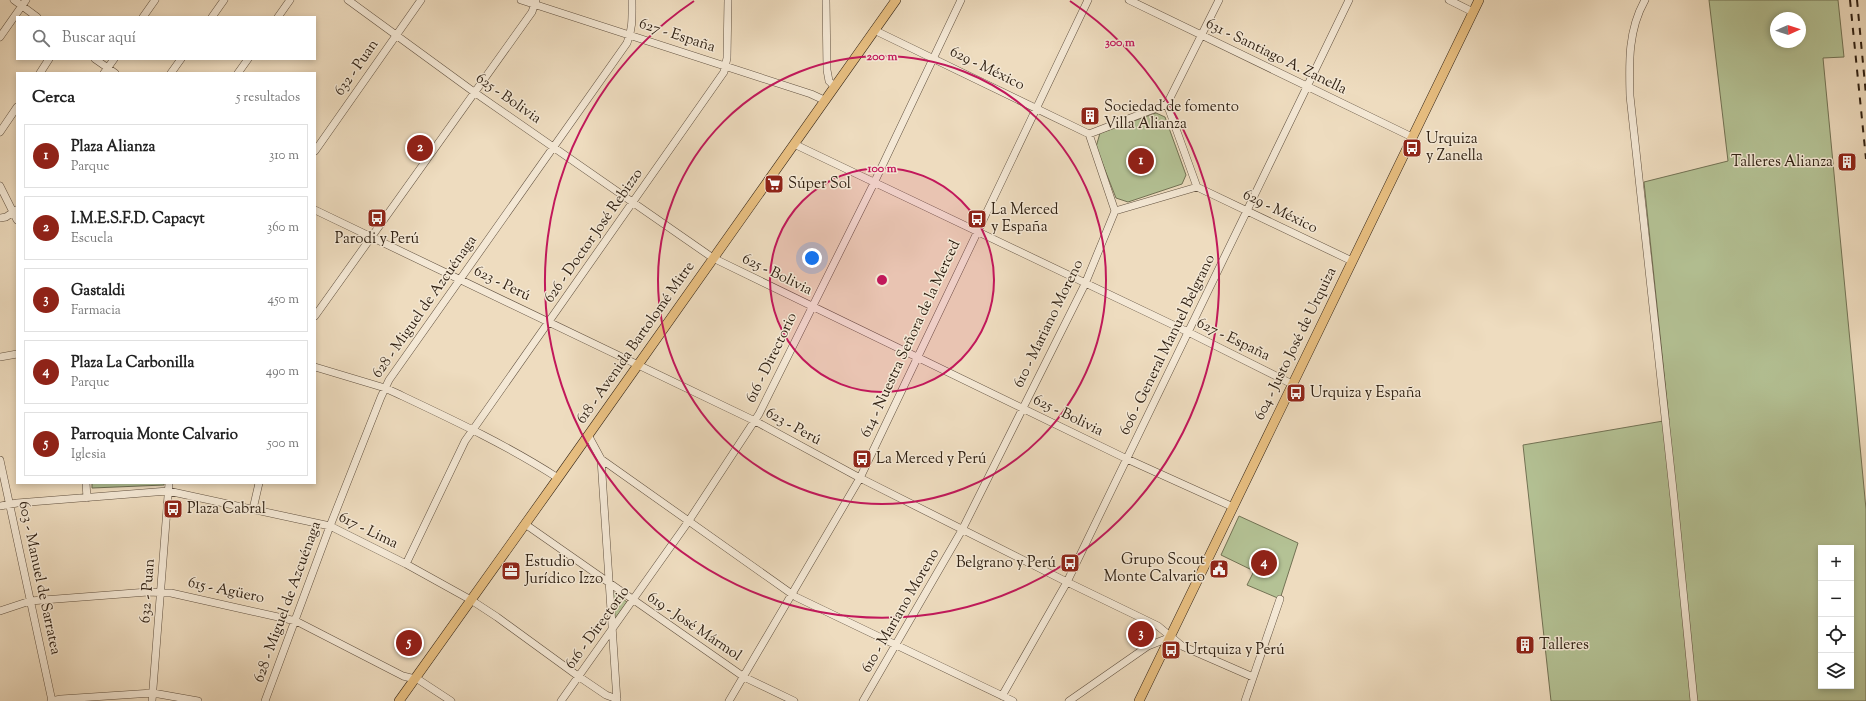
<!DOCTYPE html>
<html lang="es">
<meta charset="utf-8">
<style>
body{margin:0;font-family:"Sorts Mill Goudy",serif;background:#f2f2f2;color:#222}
.controls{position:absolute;right:12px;bottom:12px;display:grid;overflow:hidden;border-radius:0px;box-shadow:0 2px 6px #0003}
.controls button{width:36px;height:36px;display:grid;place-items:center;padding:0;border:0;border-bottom:1px solid #e0e0e0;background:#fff;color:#222;font:20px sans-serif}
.compass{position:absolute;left:1770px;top:12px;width:36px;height:36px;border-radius:50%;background:#fff;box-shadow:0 2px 6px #0003;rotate:87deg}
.you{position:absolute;left:812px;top:258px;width:14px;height:14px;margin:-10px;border:3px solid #fff;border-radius:50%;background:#1a73e8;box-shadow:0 0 0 6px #1a73e833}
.badge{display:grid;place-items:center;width:26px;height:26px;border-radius:50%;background:#8f2418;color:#fff;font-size:13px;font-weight:700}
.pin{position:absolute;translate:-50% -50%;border:2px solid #fff;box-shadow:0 1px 4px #0006}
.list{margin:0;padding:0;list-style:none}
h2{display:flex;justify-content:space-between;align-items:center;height:52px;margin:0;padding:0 16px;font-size:17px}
h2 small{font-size:13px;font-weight:400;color:#767676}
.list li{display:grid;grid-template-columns:26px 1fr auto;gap:12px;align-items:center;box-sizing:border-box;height:64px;margin:0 8px 8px;padding:0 8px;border:1px solid #e0e0e0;border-radius:0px}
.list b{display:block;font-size:15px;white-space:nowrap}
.list p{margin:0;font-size:13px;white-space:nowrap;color:#767676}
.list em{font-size:13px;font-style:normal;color:#767676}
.icon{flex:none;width:22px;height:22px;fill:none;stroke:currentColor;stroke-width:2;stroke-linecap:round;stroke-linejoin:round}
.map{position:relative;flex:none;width:1866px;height:701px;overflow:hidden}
.search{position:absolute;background:#fff;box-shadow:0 2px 6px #0003;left:16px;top:16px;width:300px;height:44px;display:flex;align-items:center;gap:10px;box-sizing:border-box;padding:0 14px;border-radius:0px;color:#767676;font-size:15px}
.panel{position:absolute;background:#fff;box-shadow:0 2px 6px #0003;left:16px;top:72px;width:300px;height:412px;border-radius:0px}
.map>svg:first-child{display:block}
</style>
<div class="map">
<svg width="1866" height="701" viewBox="0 0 1866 701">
<rect width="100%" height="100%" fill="#eedcbf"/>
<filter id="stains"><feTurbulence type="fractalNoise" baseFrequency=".005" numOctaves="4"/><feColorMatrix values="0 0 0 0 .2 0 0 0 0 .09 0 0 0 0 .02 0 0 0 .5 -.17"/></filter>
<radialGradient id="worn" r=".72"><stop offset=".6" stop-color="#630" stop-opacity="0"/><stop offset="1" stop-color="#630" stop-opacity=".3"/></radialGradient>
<!-- green -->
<path fill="#b4c295" stroke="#727254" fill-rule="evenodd" d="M1709,0h129l6,57 -21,1 43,451v192h-315l-28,-256 146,-25 -25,-238 84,-21zM1776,18h24v24h-24zM1821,548h30v138h-30z
M1156,113l9,4 21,58 -4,9 -54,18 -12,-4 -20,-51 4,-14z
M92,483h72v2l-72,3z
M1239,516l59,27 -18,56 -33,-14 7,-14 -33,-16z
M612,591l15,11 -13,18z"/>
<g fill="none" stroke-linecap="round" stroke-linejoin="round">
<defs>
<path id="minor" d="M14,0l23,17
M348,0l126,92 239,166 414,201 106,48
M521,0l290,94 13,6
M826,0l1,70 2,11 5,5
M1129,0l283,137
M1449,0l24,12
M1645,0c-17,30 -16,62 -15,96l44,403 20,202
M143,17l12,-17
M212,17l12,-17
M278,17l12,-17
M874,30l215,104 26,77
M0,37l26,-37
M95,59l20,14
M40,73l9,-14
M104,73l10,-14
M171,73l10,-14
M238,73l10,-14
M0,132l17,-25
M1089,134l78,-30
M794,144l394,188 104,52
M315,151l106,-151
M0,186l17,34
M1197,187l-30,-83 52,-104
M1197,187l155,74
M315,210l440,211 105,57 207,104 91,44 24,20 71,31
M1115,211l82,-24
M0,218l6,-1 10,-7
M315,316l217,-304 4,-12
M0,357l17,-3
M315,367l70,21 11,5c55,26 111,52 162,85
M588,435l13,24 195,138 217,104
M601,459l16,242
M0,460l52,241
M86,483l1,15
M0,506l17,-3 151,-12 162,35 76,38 65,36 26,17 81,59 28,19 11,4
M253,509l6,-26
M525,524l219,153 50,24
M406,564l59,-123 259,-369 3,-14 1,-58
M0,611l30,-10 118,-9 23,1 125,28 107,55 16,4 32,21
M1002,696l65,-114 282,-582
M51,701l10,-2 92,-6 45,8
M152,701l17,-218
M265,701l65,-175 51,-129 8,-17 238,-337c6,-14 5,-28 5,-43
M561,701l127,-179 71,-108 115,-231 87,-183
M729,701l131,-223 228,-478
M863,701l99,-171 123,-246 30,-73
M1069,701l79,-55 23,-9
M1245,701l35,-102"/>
<path id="major" d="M399,701l159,-223 338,-478
M1139,701l340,-701"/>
</defs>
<!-- minor casing -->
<use href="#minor" stroke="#60503f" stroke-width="8"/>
<!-- major casing -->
<use href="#major" stroke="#312214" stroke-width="10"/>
<!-- minor -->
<use href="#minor" stroke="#f4e8d5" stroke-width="7"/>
<!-- major -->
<use href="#major" stroke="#e7be80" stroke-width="9"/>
<!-- rail -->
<path stroke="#312214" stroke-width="2" stroke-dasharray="7 7" stroke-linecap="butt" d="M1850,0l16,159
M1857,0l9,95"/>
</g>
<!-- distance rings -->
<circle cx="882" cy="280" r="112" fill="#c2185b" fill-opacity=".12"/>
<g fill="none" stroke="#c2185b" stroke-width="2">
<circle cx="882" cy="280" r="112"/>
<circle cx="882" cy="280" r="224"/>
<path d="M1070 1A337 337 0 1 1 694 1"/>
</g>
<!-- icons -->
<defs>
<symbol id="building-square" viewBox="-11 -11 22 22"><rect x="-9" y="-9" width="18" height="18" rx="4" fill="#8f2418" stroke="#f4e8d5"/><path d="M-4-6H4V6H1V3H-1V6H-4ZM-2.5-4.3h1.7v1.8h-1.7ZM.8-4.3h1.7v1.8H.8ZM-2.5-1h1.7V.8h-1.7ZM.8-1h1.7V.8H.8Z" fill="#fff"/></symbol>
<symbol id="bus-square" viewBox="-11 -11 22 22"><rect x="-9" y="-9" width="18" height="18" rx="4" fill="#8f2418" stroke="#f4e8d5"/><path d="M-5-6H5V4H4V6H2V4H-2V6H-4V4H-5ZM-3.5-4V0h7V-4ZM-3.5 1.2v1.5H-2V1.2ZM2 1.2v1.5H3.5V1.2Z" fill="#fff"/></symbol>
<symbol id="supermarket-square" viewBox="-11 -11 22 22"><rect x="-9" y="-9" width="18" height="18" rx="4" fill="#8f2418" stroke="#f4e8d5"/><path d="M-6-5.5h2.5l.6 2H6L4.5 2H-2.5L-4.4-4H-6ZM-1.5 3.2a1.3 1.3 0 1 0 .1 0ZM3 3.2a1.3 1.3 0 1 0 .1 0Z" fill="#fff"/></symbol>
<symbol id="civic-square" viewBox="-11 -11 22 22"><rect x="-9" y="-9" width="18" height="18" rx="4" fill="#8f2418" stroke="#f4e8d5"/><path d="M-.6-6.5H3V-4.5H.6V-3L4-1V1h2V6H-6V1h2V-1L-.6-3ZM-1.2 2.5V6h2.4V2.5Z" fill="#fff"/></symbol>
<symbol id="office-square" viewBox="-11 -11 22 22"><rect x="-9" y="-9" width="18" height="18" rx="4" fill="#8f2418" stroke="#f4e8d5"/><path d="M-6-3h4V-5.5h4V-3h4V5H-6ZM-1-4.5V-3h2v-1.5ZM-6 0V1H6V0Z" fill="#fff"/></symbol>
</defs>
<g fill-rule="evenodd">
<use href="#building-square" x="1079" y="105" width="22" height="22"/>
<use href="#bus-square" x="1401" y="137" width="22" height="22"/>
<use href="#building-square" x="1836" y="151" width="22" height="22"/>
<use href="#supermarket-square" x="763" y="173" width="22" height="22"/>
<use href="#bus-square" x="366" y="207" width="22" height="22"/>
<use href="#bus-square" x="966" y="208" width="22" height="22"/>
<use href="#bus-square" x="1285" y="382" width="22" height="22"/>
<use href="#bus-square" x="851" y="448" width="22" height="22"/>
<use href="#bus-square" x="162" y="498" width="22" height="22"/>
<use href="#bus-square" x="1059" y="552" width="22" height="22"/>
<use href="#civic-square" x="1208" y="558" width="22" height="22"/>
<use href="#office-square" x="500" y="560" width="22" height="22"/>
<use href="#building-square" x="1514" y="634" width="22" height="22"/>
<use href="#bus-square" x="1160" y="639" width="22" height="22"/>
</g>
<g text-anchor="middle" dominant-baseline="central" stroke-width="3" stroke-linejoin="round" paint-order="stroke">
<!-- street labels -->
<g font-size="15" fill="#312214" stroke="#f4e8d5">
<text transform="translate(677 36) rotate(18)">627 - España</text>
<text transform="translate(1276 57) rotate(26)">631 - Santiago A. Zanella</text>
<text transform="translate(357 68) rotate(-55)">632 - Puan</text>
<text transform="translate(987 69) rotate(26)">629 - México</text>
<text transform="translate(508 99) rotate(35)">625 - Bolivia</text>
<text transform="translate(1280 212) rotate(26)">629 - México</text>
<text transform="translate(594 236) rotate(-55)">626 - Doctor José Rebizzo</text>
<text transform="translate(777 275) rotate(26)">625 - Bolivia</text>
<text transform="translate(502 284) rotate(26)">623 - Perú</text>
<text transform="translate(425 307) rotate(-55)">628 - Miguel de Azcuénaga</text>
<text transform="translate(1049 324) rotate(-64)">610 - Mariano Moreno</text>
<text transform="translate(911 339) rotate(-65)">614 - Nuestra Señora de la Merced</text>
<text transform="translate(1233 340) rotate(26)">627 - España</text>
<text transform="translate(636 343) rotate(-55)">618 - Avenida Bartolomé Mitre</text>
<text transform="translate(1296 344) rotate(-64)">604 - Justo José de Urquiza</text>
<text transform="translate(1168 345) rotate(-64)">606 - General Manuel Belgrano</text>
<text transform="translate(772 358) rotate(-64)">616 - Directorio</text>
<text transform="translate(1068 416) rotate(26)">625 - Bolivia</text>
<text transform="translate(793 427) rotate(29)">623 - Perú</text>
<text transform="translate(368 531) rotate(26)">617 - Lima</text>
<text transform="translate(39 578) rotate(78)">603 - Manuel de Sarratea</text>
<text transform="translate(148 591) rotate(-86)">632 - Puan</text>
<text transform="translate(226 591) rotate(12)">615 - Agüero</text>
<text transform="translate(288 602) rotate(-70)">628 - Miguel de Azcuénaga</text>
<text transform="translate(901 611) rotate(-60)">610 - Mariano Moreno</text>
<text transform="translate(694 627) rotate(34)">619 - José Mármol</text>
<text transform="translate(598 628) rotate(-54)">616 - Directorio</text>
</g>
<!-- poi labels -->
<g font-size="15" fill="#312214" stroke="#f4e8d5" text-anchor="start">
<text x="1104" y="107">Sociedad de fomento<tspan x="1104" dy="17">Villa Alianza</tspan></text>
<text x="1426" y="139">Urquiza<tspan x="1426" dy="17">y Zanella</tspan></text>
<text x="1833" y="162" text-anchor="end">Talleres Alianza</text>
<text x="788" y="184">Súper Sol</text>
<text x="991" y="210">La Merced<tspan x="991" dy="17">y España</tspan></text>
<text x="377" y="239" text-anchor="middle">Parodi y Perú</text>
<text x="1310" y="393">Urquiza y España</text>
<text x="876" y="459">La Merced y Perú</text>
<text x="187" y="509">Plaza Cabral</text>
<text x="1205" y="560" text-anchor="end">Grupo Scout<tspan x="1205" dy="17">Monte Calvario</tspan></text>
<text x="525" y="562">Estudio<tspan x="525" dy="17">Jurídico Izzo</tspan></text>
<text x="1056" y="563" text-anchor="end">Belgrano y Perú</text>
<text x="1539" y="645">Talleres</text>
<text x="1185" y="650">Urtquiza y Perú</text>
</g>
</g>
<circle cx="882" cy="280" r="6" fill="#c2185b" stroke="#f4e8d5" stroke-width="2"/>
<g font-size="12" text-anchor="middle" font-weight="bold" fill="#c2185b" stroke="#f4e8d5" stroke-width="3" stroke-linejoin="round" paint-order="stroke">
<text x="1120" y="46">300 m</text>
<text x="882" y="60">200 m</text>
<text x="882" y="172">100 m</text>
</g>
<rect width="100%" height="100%" filter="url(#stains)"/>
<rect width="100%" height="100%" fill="url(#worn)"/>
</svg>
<div class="controls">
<button>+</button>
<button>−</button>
<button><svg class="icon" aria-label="locate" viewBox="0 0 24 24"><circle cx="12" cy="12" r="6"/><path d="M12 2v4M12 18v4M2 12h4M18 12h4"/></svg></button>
<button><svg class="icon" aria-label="layers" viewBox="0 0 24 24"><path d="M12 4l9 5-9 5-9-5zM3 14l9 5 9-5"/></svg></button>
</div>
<svg class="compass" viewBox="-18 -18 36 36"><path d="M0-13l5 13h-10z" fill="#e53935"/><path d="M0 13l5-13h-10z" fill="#767676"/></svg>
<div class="you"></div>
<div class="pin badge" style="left:1141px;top:161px">1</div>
<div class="pin badge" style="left:420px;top:148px">2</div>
<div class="pin badge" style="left:1141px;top:634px">3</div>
<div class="pin badge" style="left:1264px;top:563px">4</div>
<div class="pin badge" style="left:409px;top:643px">5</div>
<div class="search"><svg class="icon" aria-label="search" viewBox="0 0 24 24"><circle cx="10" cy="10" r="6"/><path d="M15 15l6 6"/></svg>Buscar aquí</div>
<section class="panel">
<h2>Cerca<small>5 resultados</small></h2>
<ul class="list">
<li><span class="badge">1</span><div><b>Plaza Alianza</b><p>Parque</p></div><em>310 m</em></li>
<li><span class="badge">2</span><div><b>I.M.E.S.F.D. Capacyt</b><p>Escuela</p></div><em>360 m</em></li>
<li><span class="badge">3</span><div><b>Gastaldi</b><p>Farmacia</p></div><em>450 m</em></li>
<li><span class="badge">4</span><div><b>Plaza La Carbonilla</b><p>Parque</p></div><em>490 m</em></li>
<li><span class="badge">5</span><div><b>Parroquia Monte Calvario</b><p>Iglesia</p></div><em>500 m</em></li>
</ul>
</section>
</div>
